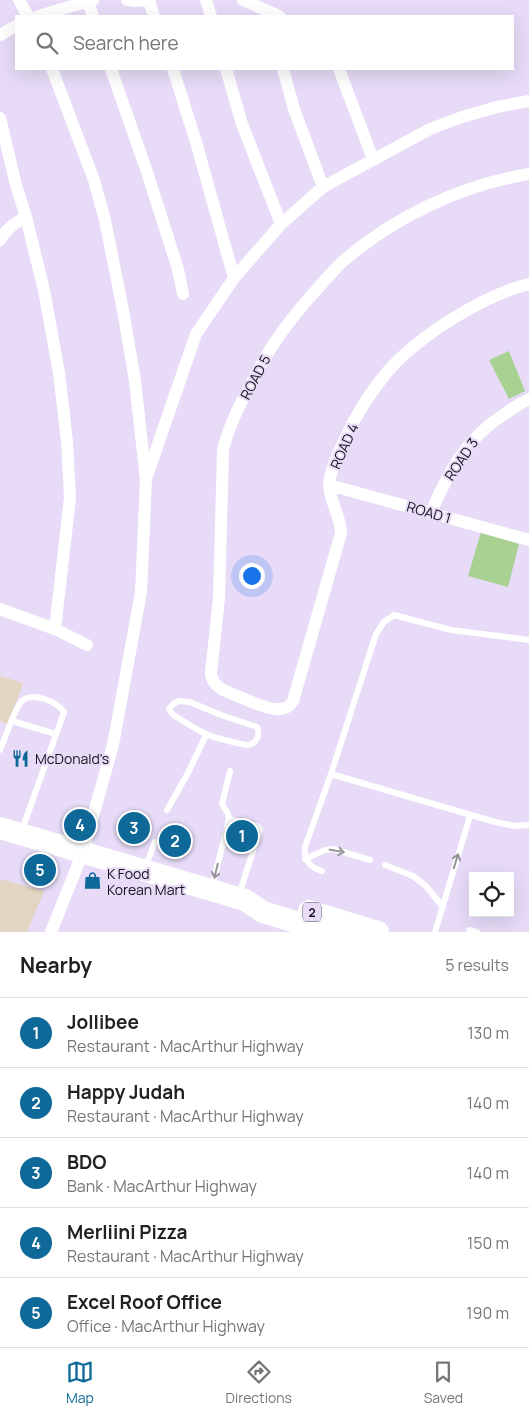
<!DOCTYPE html>
<meta charset="utf-8">
<style>
body{margin:0;font-family:Manrope,sans-serif;background:#f2f2f2;color:#222}
.controls{position:absolute;right:15px;bottom:15px;display:grid;overflow:hidden;border-radius:0px;box-shadow:0 5px 20px #0002}
.controls button{width:45px;height:45px;display:grid;place-items:center;padding:0;border:0;border-bottom:1px solid #e0e0e0;background:#fff;color:#222;font:25px sans-serif}
.you{position:absolute;left:251px;top:575px;width:18px;height:18px;margin:-12px;border:4px solid #fff;border-radius:50%;background:#1a73e8;box-shadow:0 0 0 8px #1a73e833}
.badge{display:grid;place-items:center;width:32px;height:32px;border-radius:50%;background:#0e6898;color:#fff;font-size:16px;font-weight:700}
.pin{position:absolute;translate:-50% -50%;border:2px solid #fff;box-shadow:0 1px 5px #0006}
.list{margin:0;padding:0;list-style:none}
h2{display:flex;justify-content:space-between;align-items:center;height:65px;margin:0;padding:0 20px;font-size:21px}
h2 small{font-size:16px;font-weight:400;color:#767676}
.list li{display:grid;grid-template-columns:32px 1fr auto;gap:15px;align-items:center;box-sizing:border-box;height:70px;padding:0 20px;border-top:1px solid #e0e0e0}
.list b{display:block;font-size:19px;white-space:nowrap}
.list p{margin:0;font-size:16px;white-space:nowrap;color:#767676}
.list em{font-size:16px;font-style:normal;color:#767676}
.icon{flex:none;width:28px;height:28px;fill:none;stroke:currentColor;stroke-width:2;stroke-linecap:round;stroke-linejoin:round}
.map{position:relative;flex:none;width:529px;height:932px;overflow:hidden}
.search{position:absolute;background:#fff;box-shadow:0 5px 20px #0002;left:15px;right:15px;top:15px;height:55px;display:flex;align-items:center;gap:12px;box-sizing:border-box;padding:0 18px;border-radius:0px;color:#767676;font-size:19px}
.sheet{height:415px;background:#fff}
nav{display:flex;justify-content:space-around;align-items:center;box-sizing:border-box;height:70px;border-top:1px solid #e0e0e0;background:#fff;font-size:14px;color:#767676}
nav a{display:grid;justify-items:center;gap:2px}
nav .on{color:#0e6898}
.map>svg:first-child{display:block}
</style>
<div class="map">
<svg width="529" height="932" viewBox="0 0 529 932">
<rect width="100%" height="100%" fill="#e7dbf7"/>
<!-- industrial -->
<path fill="#e2d5c2" d="M0,676l23,7 -15,41 -8,-3z
M0,879l44,12 -17,41h-27z"/>
<!-- green -->
<path fill="#a9d192" d="M509,351l16,40 -16,8 -20,-39z
M481,532l38,12 -11,43 -40,-11z"/>
<g fill="none" stroke-linecap="round" stroke-linejoin="round">
<!-- lane -->
<path stroke="#fff" stroke-width="6" d="M179,701l11,1 31,13 36,12c3,7 1,16 -9,18 -5,0 -36,-8 -42,-11 -12,-5 -23,-13 -34,-20l-3,-5 4,-5z
M11,722c3,-7 6,-16 11,-21 11,-10 35,1 42,11l-42,118
M0,750l11,-28 1,-1 44,13
M331,774l164,48 20,4 14,-1
M167,810l21,-37 18,-38
M229,819l28,7 3,3 -21,66
M305,859l20,-9 8,-1 37,11
M385,865l28,11 13,10 17,21
M145,868l10,-26
M322,871c-13,-4 -18,-11 -17,-24l26,-73 45,-140 8,-12 10,-7 57,15 78,10
M212,887l17,-68 -1,-5 -6,-10 8,-33
M469,930l8,2
M435,932l35,-116"/>
<!-- street -->
<path stroke="#fff" stroke-width="12" d="M19,0l9,16
M127,0l7,1 16,-1
M206,0l5,16
M243,0l36,16
M149,1l5,15
M88,2l5,14
M38,16l55,-16
M0,35l16,-9
M111,69l35,100 32,100 5,25
M173,69l23,73 38,136
M226,69l16,55 39,100
M283,69l11,40 29,78
M339,69l34,90
M0,118l16,67 10,32 18,73 15,83 8,68 3,57 -15,131 -55,-20
M529,174c-68,11 -135,43 -187,88 -8,8 -16,17 -23,25 -26,28 -49,58 -66,93 -12,22 -24,45 -30,70l-4,148 -8,75c1,9 5,12 12,17 13,5 45,21 57,19 6,0 10,-3 13,-8l48,-168c0,-18 -15,-36 -11,-55 3,-14 9,-27 15,-39 11,-24 26,-48 43,-68 31,-35 95,-76 141,-87
M0,240c6,-11 15,-17 26,-23
M147,476l49,-142 38,-56 47,-54 42,-37 107,-58 32,-12 35,-10 32,-6
M329,485l200,55
M431,512c19,-42 34,-73 75,-99 7,-5 15,-10 23,-14
M55,629l32,16
M51,932l32,-80 30,-107 28,-153 5,-112 -11,-99 -12,-71 -18,-90 -11,-40 -42,-111"/>
<!-- highway -->
<path stroke="#fff" stroke-width="22" d="M0,828l245,72 18,12 66,20
M309,911l69,21"/>
</g>
<!-- one-way arrows -->
<defs><path id="oneway-shaft" d="M-6 0H5M1.5-3L5.5 0L1.5 3" fill="none" stroke-width="1.6" stroke-linecap="round" stroke-linejoin="round" transform="scale(1.25)"/></defs>
<g stroke="#969498">
<use href="#oneway-shaft" transform="translate(337 851) rotate(10)"/>
<use href="#oneway-shaft" transform="translate(456 861) rotate(-73)"/>
<use href="#oneway-shaft" transform="translate(216 871) rotate(104)"/>
</g>
<!-- icons -->
<defs>
<symbol id="restaurant-bare" viewBox="-9 -9 18 18"><path d="M-5-6h1v4h1v-4h1v4h1v-4h1v5L-1.5 .5V6h-2V.5L-5-1ZM5-6V6H3V1.5H1.5Q1.5-4 5-6Z" fill="#0e6898" stroke="#e7dbf7" stroke-width="2.5" paint-order="stroke"/></symbol>
<symbol id="shop-bare" viewBox="-9 -9 18 18"><path d="M-5-2.5h2.3a2.7 3.5 0 0 1 5.4 0H5L5.5 6h-11ZM-1.5-2.5h3a1.5 2.3 0 0 0-3 0Z" fill="#0e6898" stroke="#e7dbf7" stroke-width="2.5" paint-order="stroke"/></symbol>
</defs>
<g fill-rule="evenodd">
<use href="#restaurant-bare" x="8" y="746" width="25" height="25"/>
<use href="#shop-bare" x="80" y="868" width="25" height="25"/>
</g>
<g text-anchor="middle" dominant-baseline="central" stroke-width="4" stroke-linejoin="round" paint-order="stroke">
<!-- shield labels -->
<rect fill="#e7dbf7" stroke="#554e5d" stroke-width="1" x="303" y="902.5" width="18" height="19" rx="4"/>
<g font-size="12" font-weight="bold" fill="#16111b">
<text x="312" y="912">2</text>
</g>
<!-- street labels -->
<g font-size="14" fill="#16111b" stroke="#e7dbf7">
<text transform="translate(255 377) rotate(-62)">ROAD 5</text>
<text transform="translate(344 446) rotate(-66)">ROAD 4</text>
<text transform="translate(461 459) rotate(-56)">ROAD 3</text>
<text transform="translate(429 512) rotate(16)">ROAD 1</text>
</g>
<!-- poi labels -->
<g font-size="14" fill="#16111b" stroke="#e7dbf7" text-anchor="start">
<text x="35" y="758">McDonald's</text>
<text x="107" y="873">K Food<tspan x="107" dy="16">Korean Mart</tspan></text>
</g>
</g>
</svg>
<div class="controls">
<button><svg class="icon" aria-label="locate" viewBox="0 0 24 24"><circle cx="12" cy="12" r="6"/><path d="M12 2v4M12 18v4M2 12h4M18 12h4"/></svg></button>
</div>
<div class="you"></div>
<div class="pin badge" style="left:242px;top:836px">1</div>
<div class="pin badge" style="left:175px;top:841px">2</div>
<div class="pin badge" style="left:134px;top:828px">3</div>
<div class="pin badge" style="left:80px;top:825px">4</div>
<div class="pin badge" style="left:40px;top:870px">5</div>
<div class="search"><svg class="icon" aria-label="search" viewBox="0 0 24 24"><circle cx="10" cy="10" r="6"/><path d="M15 15l6 6"/></svg>Search here</div>
</div>
<section class="sheet">
<h2>Nearby<small>5 results</small></h2>
<ul class="list">
<li><span class="badge">1</span><div><b>Jollibee</b><p>Restaurant · MacArthur Highway</p></div><em>130 m</em></li>
<li><span class="badge">2</span><div><b>Happy Judah</b><p>Restaurant · MacArthur Highway</p></div><em>140 m</em></li>
<li><span class="badge">3</span><div><b>BDO</b><p>Bank · MacArthur Highway</p></div><em>140 m</em></li>
<li><span class="badge">4</span><div><b>Merliini Pizza</b><p>Restaurant · MacArthur Highway</p></div><em>150 m</em></li>
<li><span class="badge">5</span><div><b>Excel Roof Office</b><p>Office · MacArthur Highway</p></div><em>190 m</em></li>
</ul>
</section>
<nav>
<a class="on"><svg class="icon" aria-label="map" viewBox="0 0 24 24"><path d="M3 6l6-2 6 2 6-2v14l-6 2-6-2-6 2zM9 4v14M15 6v14"/></svg>Map</a>
<a><svg class="icon" aria-label="directions" viewBox="0 0 24 24"><path d="M12 3l9 9-9 9-9-9zM9 14v-3h6M13 9l2 2-2 2"/></svg>Directions</a>
<a><svg class="icon" aria-label="saved" viewBox="0 0 24 24"><path d="M7 4h10v16l-5-4-5 4z"/></svg>Saved</a>
</nav>
